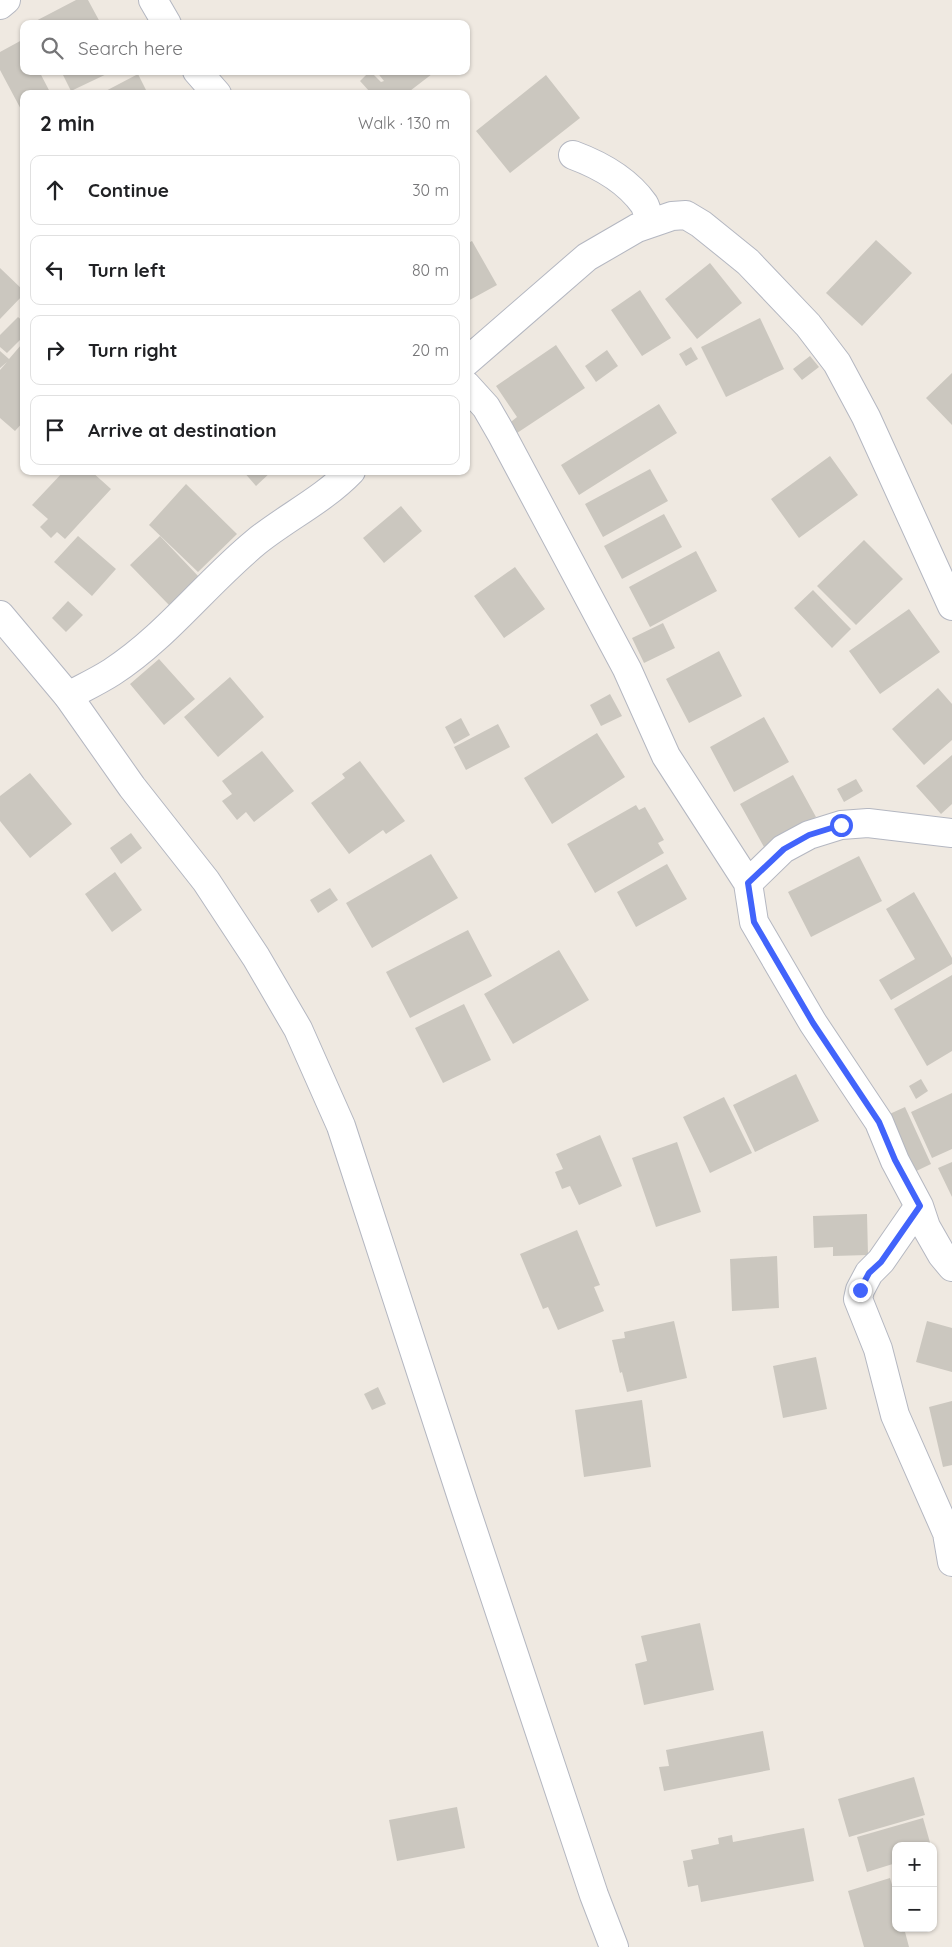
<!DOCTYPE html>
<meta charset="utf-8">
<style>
body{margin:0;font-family:Quicksand,sans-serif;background:#f2f2f2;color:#202124}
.controls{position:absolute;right:15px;bottom:15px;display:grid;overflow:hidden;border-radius:10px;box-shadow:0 1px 4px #0004}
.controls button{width:45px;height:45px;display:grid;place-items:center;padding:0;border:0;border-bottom:1px solid #e0e0e0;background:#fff;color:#202124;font:25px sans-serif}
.stop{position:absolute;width:15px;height:15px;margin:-11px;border:4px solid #4264fb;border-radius:50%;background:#fff}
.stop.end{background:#4264fb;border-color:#fff;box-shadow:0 1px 5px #0008}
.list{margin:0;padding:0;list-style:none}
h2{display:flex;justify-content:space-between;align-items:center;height:65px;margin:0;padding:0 20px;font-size:21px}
h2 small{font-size:16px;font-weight:400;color:#757577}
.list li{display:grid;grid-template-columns:32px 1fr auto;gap:15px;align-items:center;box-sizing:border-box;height:70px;margin:0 10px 10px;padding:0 10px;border:1px solid #e0e0e0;border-radius:10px}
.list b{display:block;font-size:19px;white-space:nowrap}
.list em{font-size:16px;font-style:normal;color:#757577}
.icon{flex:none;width:28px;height:28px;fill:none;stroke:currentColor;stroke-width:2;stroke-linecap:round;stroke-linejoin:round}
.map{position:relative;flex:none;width:952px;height:1947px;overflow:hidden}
.search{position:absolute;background:#fff;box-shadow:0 1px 4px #0004;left:20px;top:20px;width:450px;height:55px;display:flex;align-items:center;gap:12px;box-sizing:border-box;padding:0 18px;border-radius:10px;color:#757577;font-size:19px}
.panel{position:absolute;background:#fff;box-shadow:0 1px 4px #0004;left:20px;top:90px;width:450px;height:385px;border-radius:10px}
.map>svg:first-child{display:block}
</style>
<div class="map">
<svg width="952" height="1947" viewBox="0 0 952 1947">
<rect width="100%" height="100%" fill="#efe9e1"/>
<!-- building -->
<path fill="#cbc7bf" d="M76,0h12l13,24h-71z
M22,40l2,31h15l12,23h-27v21l-24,-45v-18z
M61,71h52l-42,20z
M370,71l11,11 3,-1 -8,-10h54l2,3 -26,20h-39l3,-2 -10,-11z
M138,74l10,20h-48z
M546,75l34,43 -70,55 -34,-42z
M876,240l36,33 -50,53 -36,-33z
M472,241l25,44 -31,17v-58z
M710,263l32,40 -45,36 -32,-40z
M0,268l24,23v3l-24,25z
M640,290l31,48 -29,18 -31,-46z
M18,317l6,5v14l-17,17 -7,-6v-12z
M760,318l24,51 -58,28 -25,-50z
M21,345l3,2v74l-9,10 -15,-13v-48l7,-8 -7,6v-17l9,8z
M556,345l29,43 -71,47 -7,-10 10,-8 -21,-31z
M691,347l7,12 -12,7 -7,-12z
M607,350l11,16 -22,16 -11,-16z
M810,356l9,11 -17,13 -9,-11z
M952,373v52l-26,-27z
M659,404l18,29 -98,62 -18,-30z
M830,456l28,39 -59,43 -28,-39z
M650,469l18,32 -65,36 -18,-33z
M64,471h27l20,18 -46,50 -8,-7 -6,6 -11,-11 8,-8 -16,-14z
M243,471h29l-16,15z
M186,484l51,50 -39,38 -49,-47z
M401,506l21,25 -38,32 -21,-25z
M664,514l18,33 -60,32 -18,-33z
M78,536l38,33 -24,27 -38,-34z
M160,536l39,41 -30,28 -39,-40z
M864,540l39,39 -47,46 -39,-39z
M696,551l21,40 -67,36 -21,-40z
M515,567l30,42 -41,29 -30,-42z
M813,590l38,39 -19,19 -38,-40z
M68,601l15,14 -17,17 -14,-14z
M909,609l31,43 -60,42 -31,-43z
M663,623l12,25 -31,15 -12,-25z
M719,651l23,45 -53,27 -23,-44z
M159,659l36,40 -31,26 -34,-41z
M230,677l34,40 -46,40 -34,-40z
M938,688l14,16v36l-28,25 -32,-36z
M610,694l12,22 -21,10 -11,-21z
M764,717l25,45 -55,30 -24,-45z
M461,718l9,17 -16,9 -9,-17z
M498,724l12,23 -44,23 -12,-23z
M597,733l28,44 -73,47 -28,-46z
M262,751l32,40 -40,31 -8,-10 -9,8 -15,-19 10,-7 -10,-13z
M952,755v49l-11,10 -25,-28z
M360,761l45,60 -19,13 -3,-4 -34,24 -38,-51 34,-25 -3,-4z
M30,773l42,51 -42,34 -30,-37v-25z
M793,775l23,42 -52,30 -24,-43z
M856,779l7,12 -19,11 -7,-13z
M636,805l3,5 6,-3 19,33 -6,3 6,10 -69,40 -28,-49z
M131,833l11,15 -21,16 -11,-16z
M431,854l27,44 -86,50 -26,-45z
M859,856l23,45 -71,36 -23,-45z
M667,864l20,35 -51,28 -19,-35z
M115,872l27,38 -30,22 -27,-38z
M330,888l8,12 -20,13 -8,-13z
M914,892l38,66v6l-61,36 -12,-20 36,-21 -29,-50z
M468,930l24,46 -82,42 -24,-46z
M559,950l30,50 -76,44 -29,-50z
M952,975v76l-25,15 -33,-57z
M464,1004l27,56 -48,23 -28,-55z
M796,1074l23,47 -64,31 -22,-47z
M921,1079l7,12 -12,8 -7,-13z
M952,1093v56l-20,9 -21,-46z
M724,1097l28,56 -42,20 -27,-56z
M905,1107l26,57 -21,10 -27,-57z
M600,1135l22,51 -43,19 -9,-19 -8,3 -7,-17 8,-3 -7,-15z
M677,1142l24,70 -45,15 -24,-69z
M952,1162v35l-14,-29z
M867,1214l1,41 -35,1v-9l-19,1 -1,-32z
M577,1230l23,55 -6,2 10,24 -46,19 -10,-23 -5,2 -23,-55z
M777,1256l2,52 -47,3 -2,-52z
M674,1321l13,57 -60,14 -5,-20 -2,1 -8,-33 13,-2 -1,-6z
M927,1321l25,7v44l-36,-10z
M816,1357l11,52 -44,9 -10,-52z
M378,1387l8,17 -14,6 -8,-16z
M642,1400l9,67 -67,10 -9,-67z
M952,1401v64l-9,2 -14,-60z
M700,1623l14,67 -70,15 -9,-41 12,-3 -6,-25z
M763,1731l7,39 -106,21 -5,-24 10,-1 -3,-16z
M914,1777l11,38 -76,22 -11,-38z
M457,1807l8,41 -68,13 -8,-41z
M923,1818l8,28h-35v17l-29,9 -10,-35z
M804,1828l10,53 -113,21 -3,-17 -10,2 -5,-26 10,-2 -2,-9 28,-6 -1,-6 14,-3 1,7z
M890,1878l6,20v30h8l5,19h-45l-16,-56z"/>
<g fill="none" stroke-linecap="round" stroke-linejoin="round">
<defs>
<path id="minor" d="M153,0l14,24
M0,5l6,-5
M197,71l20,23
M573,155c27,10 54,25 71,49 3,5 4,13 6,19
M466,362l121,-105 50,-29 35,-12 14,-1 15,9 47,38 60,63 29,38 29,54 86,189
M466,385l20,22 15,26 126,236 39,87 82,127 6,39 59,101 66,99 16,39 24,45 7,21 16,28 10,12
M68,696c15,-8 30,-15 44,-24 54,-35 94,-89 144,-130 31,-25 67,-42 95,-71
M748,883l35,-34 26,-14 32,-10 27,-2 84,10
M919,1206l-38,55 -12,12 -9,17 -2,9 20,50 17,66 52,118 5,29"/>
<path id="tertiary" d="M0,615l68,81 64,91 74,94 50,76 42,72 43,97 124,381 129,388 20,52"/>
</defs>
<!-- minor casing -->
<use href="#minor" stroke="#b4b7c1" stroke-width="30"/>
<!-- tertiary casing -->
<use href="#tertiary" stroke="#b4b7c1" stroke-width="30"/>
<!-- minor -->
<use href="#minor" stroke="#fff" stroke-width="28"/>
<!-- tertiary -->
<use href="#tertiary" stroke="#fff" stroke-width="28"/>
</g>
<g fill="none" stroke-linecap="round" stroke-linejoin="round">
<!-- route -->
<path stroke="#4264fb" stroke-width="6" d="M841,825l-32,10 -25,14 -36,34 6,39 59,101 66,99 16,38 25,46 -39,56 -12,11 -9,17"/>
</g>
</svg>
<div class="controls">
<button>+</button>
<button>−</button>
</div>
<div class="stop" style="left:841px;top:825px"></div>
<div class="stop end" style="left:860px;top:1290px"></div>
<div class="search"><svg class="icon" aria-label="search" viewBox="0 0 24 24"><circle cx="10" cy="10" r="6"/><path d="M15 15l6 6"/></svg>Search here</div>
<section class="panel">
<h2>2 min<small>Walk · 130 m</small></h2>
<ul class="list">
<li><svg class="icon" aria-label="ahead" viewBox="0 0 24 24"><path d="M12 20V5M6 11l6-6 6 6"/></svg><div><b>Continue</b></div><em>30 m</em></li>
<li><svg class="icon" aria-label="left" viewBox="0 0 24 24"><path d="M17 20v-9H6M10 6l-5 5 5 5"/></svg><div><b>Turn left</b></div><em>80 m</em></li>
<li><svg class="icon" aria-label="right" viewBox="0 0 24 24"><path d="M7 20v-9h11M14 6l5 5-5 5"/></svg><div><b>Turn right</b></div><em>20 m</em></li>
<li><svg class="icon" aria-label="arrive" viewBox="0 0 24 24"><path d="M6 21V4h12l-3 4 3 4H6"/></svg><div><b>Arrive at destination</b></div></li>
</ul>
</section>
</div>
